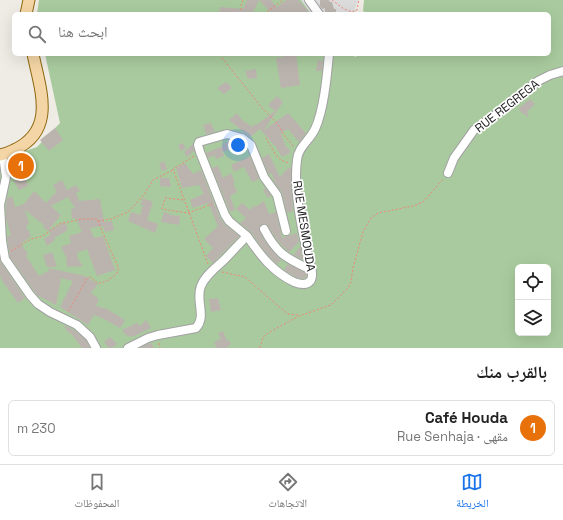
<!DOCTYPE html>
<html lang="ar">
<meta charset="utf-8">
<style>
body{margin:0;font-family:"Space Grotesk","Noto Naskh Arabic",sans-serif;background:#f6f6f6;color:#222;direction:rtl}
.controls{position:absolute;right:12px;bottom:12px;display:grid;overflow:hidden;border-radius:6px;box-shadow:0 4px 16px #0002}
.controls button{width:36px;height:36px;display:grid;place-items:center;padding:0;border:0;border-bottom:1px solid #e0e0e0;background:#fff;color:#222;font:20px sans-serif}
.you{position:absolute;left:238px;top:145px;width:14px;height:14px;margin:-10px;border:3px solid #fff;border-radius:50%;background:#1a73e8;box-shadow:0 0 0 6px #1a73e833}
.badge{display:grid;place-items:center;width:26px;height:26px;border-radius:50%;background:#1a73e8;color:#fff;font-size:13px;font-weight:700}
.pin{position:absolute;translate:-50% -50%;border:2px solid #fff;box-shadow:0 1px 4px #0006}
.list{margin:0;padding:0;list-style:none}
h2{display:flex;justify-content:space-between;align-items:center;height:52px;margin:0;padding:0 16px;font-size:17px}
h2 small{font-size:13px;font-weight:400;color:#767676}
.list li{display:grid;grid-template-columns:26px 1fr auto;gap:12px;align-items:center;box-sizing:border-box;height:56px;margin:0 8px 8px;padding:0 8px;border:1px solid #e0e0e0;border-radius:6px}
.list b{display:block;font-size:15px;white-space:nowrap}
.list p{margin:0;font-size:13px;white-space:nowrap;color:#767676}
.list em{font-size:13px;font-style:normal;color:#767676}
.icon{flex:none;width:22px;height:22px;fill:none;stroke:currentColor;stroke-width:2;stroke-linecap:round;stroke-linejoin:round}
.map{position:relative;flex:none;width:563px;height:348px;overflow:hidden;direction:ltr}
.search{position:absolute;background:#fff;box-shadow:0 4px 16px #0002;left:12px;right:12px;top:12px;height:44px;display:flex;align-items:center;gap:10px;box-sizing:border-box;padding:0 14px;border-radius:6px;color:#767676;font-size:15px}
.sheet{height:116px;background:#fff}
nav{display:flex;justify-content:space-around;align-items:center;box-sizing:border-box;height:56px;border-top:1px solid #e0e0e0;background:#fff;font-size:11px;color:#767676}
nav a{display:grid;justify-items:center;gap:2px}
nav .on{color:#1a73e8}
.map>svg:first-child{display:block}
</style>
<div class="map">
<svg width="563" height="348" viewBox="0 0 563 348">
<rect width="100%" height="100%" fill="#eeece5"/>
<!-- residential -->
<path fill="#dcdcdc" d="M174,0h185l-4,8 2,6h-158z"/>
<!-- forest -->
<path fill="#a9ca9e" fill-rule="evenodd" d="M39,0h262l10,14h-274z
M364,0h199v348h-563v-188l37,-13 23,-24 -15,-69h305l6,3 1,-3h192v-40h-181l-5,-3zM518,267h30v66h-30z"/>
<!-- building -->
<path fill="#bbb4ae" d="M247,0h12l-7,14h1h-34l1,-7 23,2z
M259,0h12l6,7 9,-7h12l13,14h-39z
M320,0h8l2,1v1h2l2,7h2v5h-11v-6l-3,1 -2,-3z
M296,54l4,31 -19,3 -5,-30z
M318,60l5,1 -1,10h-6z
M256,69l1,9 -9,1 -3,-8z
M226,82l6,6 -8,6 -7,-6z
M277,96l6,6 -19,28 24,-17 18,20 -7,9 -11,-13 -7,4 4,12 6,7 -9,5 -6,-10 -16,-18 -10,8 -21,-17 8,-7 5,7 10,7 2,-3 2,1 19,-14 -7,-6z
M530,99l5,5 -8,8 2,6 -9,-7 -1,-3z
M211,123l4,9 -9,2 -3,-9z
M55,128l8,12 -14,11 -9,-11z
M230,141l1,1 2,-1 2,4 -1,3 -11,4 1,4 -8,3 -2,-4 -6,3 -2,-5 17,-7 -1,-2z
M183,143l3,5 -5,3 -3,-6z
M193,144l1,7 -7,6 -3,-5z
M269,154l11,23 6,-7 5,-3v17l2,27 -6,2 -5,-21 -7,-9 -3,-9h-3l-7,-16z
M250,156l9,23 -7,3 -8,-15 -10,5 -3,-7z
M164,161l3,8 -5,2 -3,-7z
M24,162l2,5 -4,2 6,17 -9,4 -5,-9 2,-1 -5,-13z
M185,163l8,11 8,-4 19,48 5,7 14,11 -26,27 -7,-7 7,-8 -9,-9 14,-13 -10,-23 -15,5 -3,-8 14,-6 -5,-9 -17,3 -6,-20z
M218,166l5,12 8,-5 4,10h-2l4,9 -7,4 5,14 -5,2 -18,-44z
M160,178h9l2,9 -11,-1z
M62,180l5,10 9,-5 4,6 -4,2 3,8 21,-2 4,23 8,-1 2,9 -9,2 -2,-6 -13,2 4,10 9,-2 12,34 -18,6 -10,-27 -10,4 1,6 5,7 -16,1 -1,-10 -5,-10 10,-4 -2,-7 13,-4 -6,-14 -4,1 -1,-10 4,-1 -7,-11 -17,9 10,9 -13,16 -5,-4 2,-1 -20,-16 4,14 -3,2 5,10 -10,8 7,10 -2,2 13,20 10,-5 -1,-3 37,8 13,8 -7,9 8,6 -3,7 11,3 18,11 -5,8 -16,-9 -10,-4 -6,10 -28,-18 13,-26 -12,-3 -5,27 -19,-10 -27,-38 -3,-21h4l-5,-17v-14l1,-7 5,-2 3,11 9,-3 10,-13 12,12 7,-8 4,-3 -4,-7z
M265,188l6,8 -3,2 -5,-8z
M143,198l10,4 -6,18 11,4 -3,9 -27,-12 3,-9 9,3 3,-10h-3z
M264,201l5,13 7,-2 6,26 15,-5 2,9 -10,10 -11,-11 -11,-16 -6,-1 -2,5 5,11 10,13 7,7 -4,4 -11,-11 -15,-21 -11,-9 6,-5 -10,-9 6,-6 8,7 4,-5 1,2z
M164,212l6,2 -1,1 11,1 -1,9 -18,-3z
M65,222l3,8 -14,8 1,2 -8,6 -3,-7 7,-5 -3,-3z
M300,246l3,12 1,2 -10,-5z
M52,252l5,15h-10l-4,-12z
M0,261l25,37 -7,5 -17,-24 1,-1 -2,-2z
M288,264l19,10 -1,3 -3,1h-5l-14,-8z
M218,298l3,12 -10,2 -2,-13z
M146,320l5,8 -19,9 -6,-2 -4,-5 15,-7 3,3z
M66,326l8,4 12,10 4,8h-8l-11,-15 -1,1 -6,-7z
M223,331l4,10 1,-1 3,4 -5,4h-9l-3,-5 7,-5 -3,-4z
M110,337l7,7 -5,4h-3l-5,-6z
M151,343l3,5h-14l10,-5z"/>
<g fill="none" stroke-linecap="round" stroke-linejoin="round">
<defs>
<path id="minor" d="M309,0l10,14
M3,155l3,22 -6,28 2,36 3,18 25,36 8,9 12,8 27,13 13,12 6,11
M448,173l6,-15 20,-28 38,-27 26,-22 12,-6 13,-4
M264,229c13,25 22,29 47,41
M247,236l-18,-15 -4,-6 -25,-63 -2,-7 1,-3 28,-8 15,4 9,7 13,32 13,18 9,36
M128,348l20,-10 10,-3 38,-7c11,-12 -1,-28 5,-42 4,-10 14,-18 22,-25 8,-8 16,-17 24,-25 13,19 26,36 47,46 5,2 13,4 17,-2 3,-6 -1,-17 -3,-24 -7,-29 -15,-67 -11,-96 1,-13 13,-20 18,-31 9,-19 12,-54 14,-75"/>
<path id="major" d="M26,14l3,-14
M0,155c5,-1 10,-3 14,-5 43,-20 26,-61 19,-96"/>
</defs>
<!-- minor casing -->
<use href="#minor" stroke="#a2a2a2" stroke-width="10"/>
<!-- major casing -->
<use href="#major" stroke="#8c660d" stroke-width="13"/>
<!-- path -->
<path stroke="#ee8777" stroke-width="1" stroke-dasharray="2 2" stroke-linecap="butt" d="M332,0l12,9 8,3 5,-2 2,-10
M241,14v-8l2,-6
M264,14l19,-14
M220,54l3,5 39,49 15,15 7,12 10,12
M266,138c6,10 11,24 24,25
M194,156l-21,13 35,95
M183,200l-18,-2 -3,11 26,4 24,-9
M98,221l13,-2 17,-7 16,-17 9,-15 20,-10
M11,251l20,-12 12,-3 16,-12 23,-5h15l5,12 16,36v4c-2,5 -13,12 -19,12 -4,-1 -6,-4 -9,-6l-3,1 -19,34
M222,272l23,5 39,34 4,3 10,1
M159,343l1,5
M260,348l3,-11 5,-4 31,-17 32,-11 17,-17 3,-6 2,-14 10,-36 7,-13 8,-6 35,-7 10,-4 20,-23"/>
<!-- minor -->
<use href="#minor" stroke="#fff" stroke-width="8"/>
<!-- major -->
<use href="#major" stroke="#f4d5a5" stroke-width="11"/>
</g>
<g text-anchor="middle" dominant-baseline="central" stroke-width="3.5" stroke-linejoin="round" paint-order="stroke">
<!-- street labels -->
<g font-size="12" fill="#1e1e1e" stroke="#fff">
<text transform="translate(507 106) rotate(-38)">RUE REGREGA</text>
<text transform="translate(304 226) rotate(81)">RUE MESMOUDA</text>
</g>
</g>
</svg>
<div class="controls">
<button><svg class="icon" aria-label="locate" viewBox="0 0 24 24"><circle cx="12" cy="12" r="6"/><path d="M12 2v4M12 18v4M2 12h4M18 12h4"/></svg></button>
<button><svg class="icon" aria-label="layers" viewBox="0 0 24 24"><path d="M12 4l9 5-9 5-9-5zM3 14l9 5 9-5"/></svg></button>
</div>
<div class="you"></div>
<div class="pin badge" style="left:21px;top:166px;background:#e8710a">1</div>
<div class="search"><svg class="icon" aria-label="search" viewBox="0 0 24 24"><circle cx="10" cy="10" r="6"/><path d="M15 15l6 6"/></svg>ابحث هنا</div>
</div>
<section class="sheet">
<h2>بالقرب منك<small></small></h2>
<ul class="list">
<li><span class="badge" style="background:#e8710a">1</span><div><b>Café Houda</b><p>مقهى · Rue Senhaja</p></div><em>230 m</em></li>
</ul>
</section>
<nav>
<a class="on"><svg class="icon" aria-label="map" viewBox="0 0 24 24"><path d="M3 6l6-2 6 2 6-2v14l-6 2-6-2-6 2zM9 4v14M15 6v14"/></svg>الخريطة</a>
<a><svg class="icon" aria-label="directions" viewBox="0 0 24 24"><path d="M12 3l9 9-9 9-9-9zM9 14v-3h6M13 9l2 2-2 2"/></svg>الاتجاهات</a>
<a><svg class="icon" aria-label="saved" viewBox="0 0 24 24"><path d="M7 4h10v16l-5-4-5 4z"/></svg>المحفوظات</a>
</nav>
